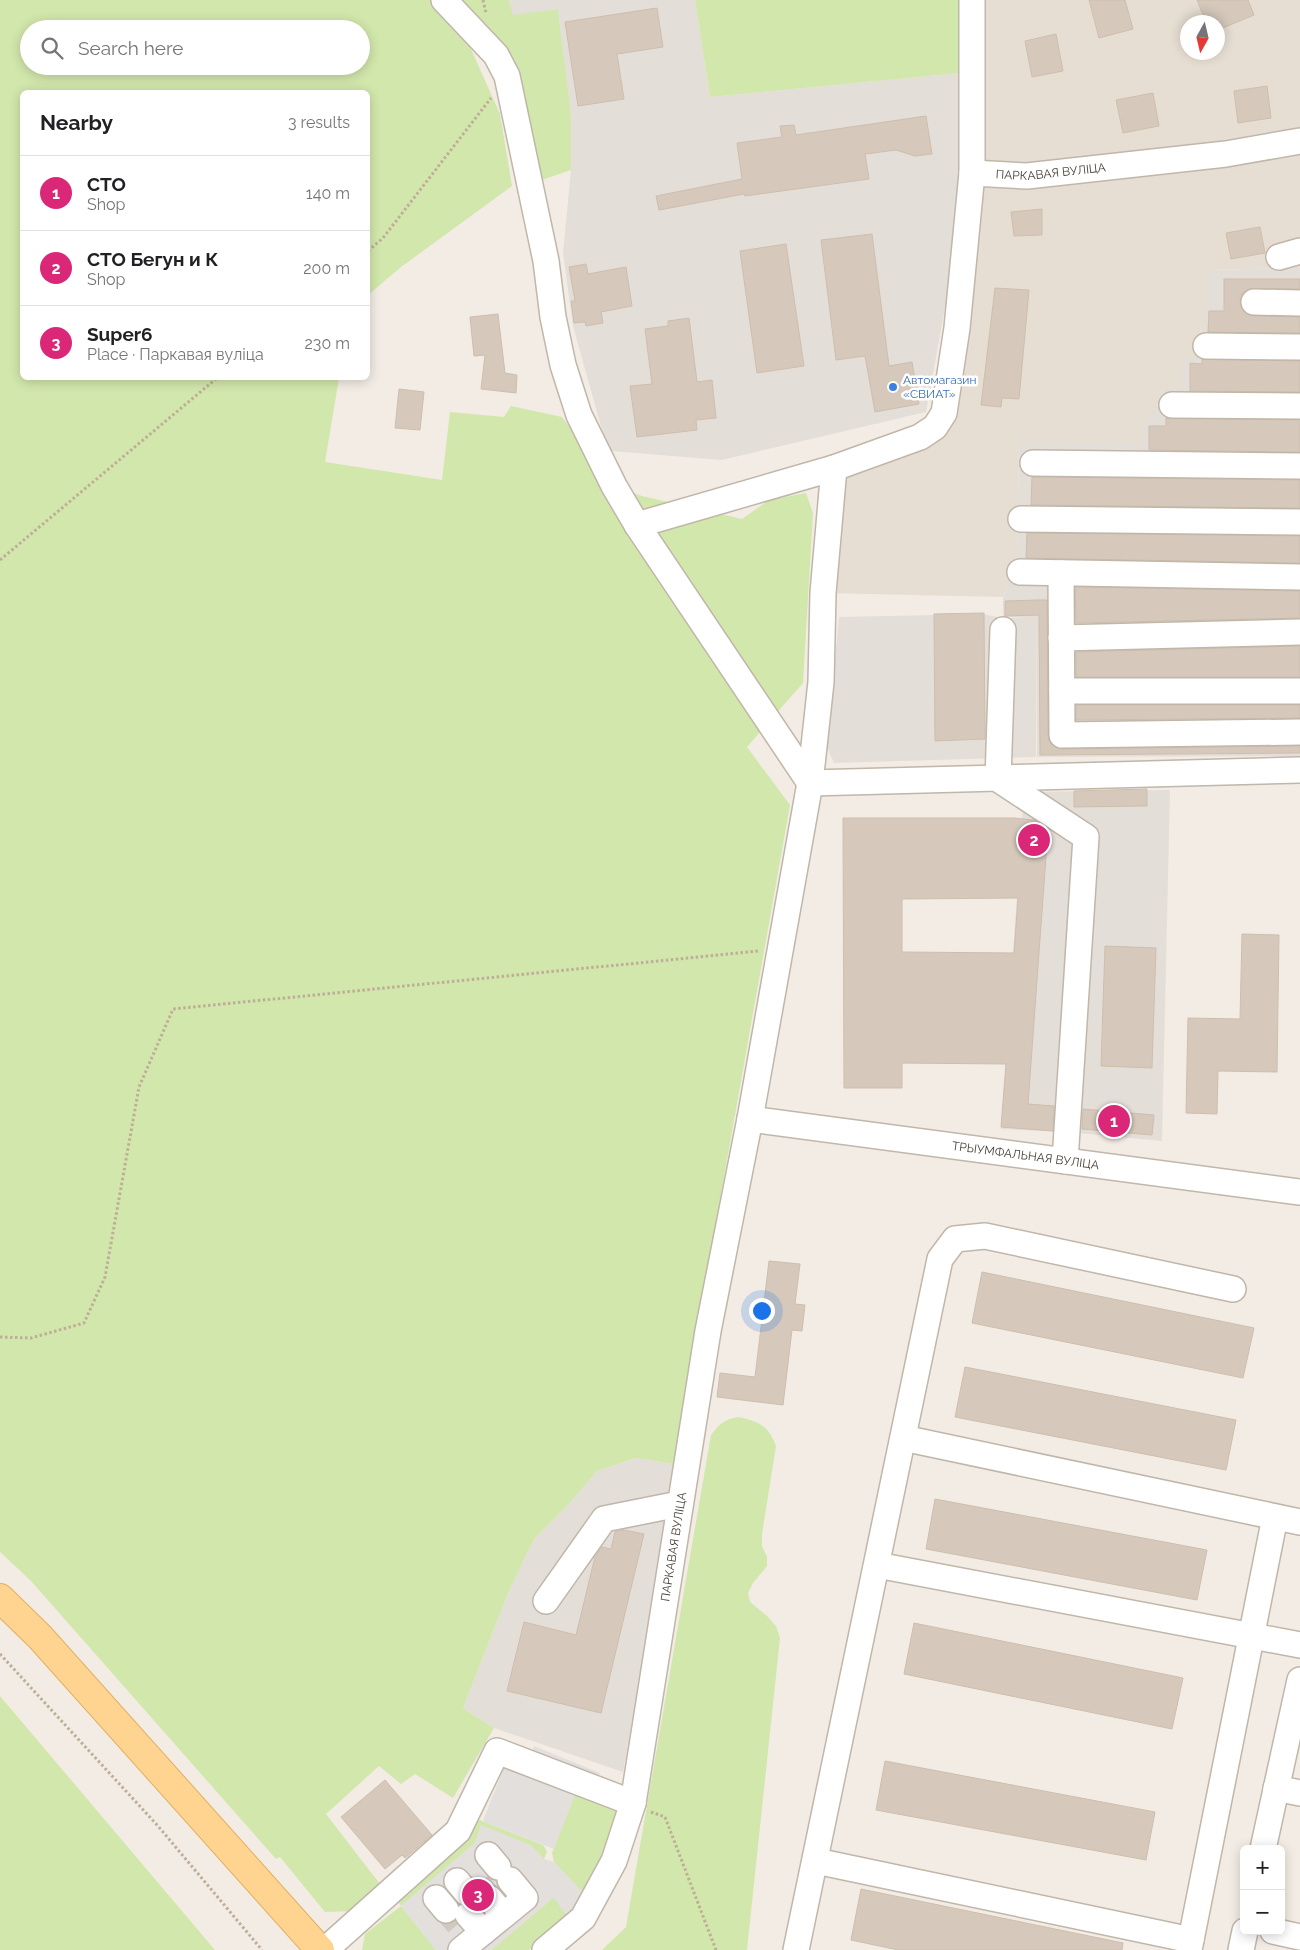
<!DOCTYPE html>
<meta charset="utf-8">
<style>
body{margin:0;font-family:Raleway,sans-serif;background:#f6f6f6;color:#202124}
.controls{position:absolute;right:15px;bottom:15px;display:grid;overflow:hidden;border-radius:8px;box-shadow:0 2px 12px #0003}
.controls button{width:45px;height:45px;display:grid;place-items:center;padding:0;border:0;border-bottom:1px solid #e0e0e0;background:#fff;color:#202124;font:25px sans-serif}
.compass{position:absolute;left:1180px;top:15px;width:45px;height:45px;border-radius:50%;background:#fff;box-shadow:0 2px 12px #0003;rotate:188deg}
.you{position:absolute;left:761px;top:1310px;width:18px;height:18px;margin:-12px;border:4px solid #fff;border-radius:50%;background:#1a73e8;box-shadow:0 0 0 8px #1a73e833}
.badge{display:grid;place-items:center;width:32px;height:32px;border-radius:50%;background:#db2777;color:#fff;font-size:16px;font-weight:700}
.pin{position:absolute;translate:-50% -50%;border:2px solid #fff;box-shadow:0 1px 5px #0006}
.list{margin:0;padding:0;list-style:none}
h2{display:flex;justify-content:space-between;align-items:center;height:65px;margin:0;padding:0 20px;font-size:21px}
h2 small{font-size:16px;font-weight:400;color:#757577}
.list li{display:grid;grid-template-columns:32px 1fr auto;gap:15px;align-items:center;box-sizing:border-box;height:75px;padding:0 20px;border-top:1px solid #e0e0e0}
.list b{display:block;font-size:19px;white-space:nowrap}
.list p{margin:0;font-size:16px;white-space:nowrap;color:#757577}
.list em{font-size:16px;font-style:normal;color:#757577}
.icon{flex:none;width:28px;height:28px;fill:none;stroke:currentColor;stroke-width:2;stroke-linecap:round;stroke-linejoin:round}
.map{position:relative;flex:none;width:1300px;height:1950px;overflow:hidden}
.search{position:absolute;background:#fff;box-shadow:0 2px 12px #0003;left:20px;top:20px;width:350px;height:55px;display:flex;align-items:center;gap:12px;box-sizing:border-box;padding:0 18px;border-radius:28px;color:#757577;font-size:19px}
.panel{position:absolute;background:#fff;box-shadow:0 2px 12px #0003;left:20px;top:90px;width:350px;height:290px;border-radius:8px}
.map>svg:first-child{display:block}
</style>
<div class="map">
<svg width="1300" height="1950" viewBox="0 0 1300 1950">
<rect width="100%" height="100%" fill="#f2ece4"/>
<!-- residential -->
<path fill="#e6ded2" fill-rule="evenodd" d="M972,0h328v268l-94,2v55l-5,1 -2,31 -17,30 -20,21 -18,35 -125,-1 -2,110 -14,45 -179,-4 10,-125 110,-55zM1188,22h30v30h-30z"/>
<!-- industrial -->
<path fill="#e4ded9" d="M509,0h186l15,97 250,-24v103l-4,71 -30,165 -204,48 -111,-9 -9,-21 -29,-104 -10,-73 8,-83v-55l-13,-106 -45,7z
M1300,268v488l-263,1v-140l-1,140 -202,6 -7,-16 12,-130 143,-3 20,4h26l-25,-1v-20l14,-45 2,-111 125,2 -1,-17 10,-17 9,-1v-22l20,1v-29l17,-1 2,-31 5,-1v-55z
M1170,790l-8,351 -96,-9 -65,-3 23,-337z
M637,1458l41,7 -55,307 -129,-44 -31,-20 46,-117 25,-52 34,-34 29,-34z"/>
<!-- green -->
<path fill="#d2e7ac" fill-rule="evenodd" d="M0,0h432l4,11 34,36 30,67 12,72 -111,81 -33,28v-203h-346v286h317l-14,84 117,18 8,-68 54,5 7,-11 51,11 52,69 28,10 100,23 27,-19 37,-7 7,20 -10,170 -56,64 43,58 -117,659 -37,-6 -39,13 -29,34 -34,34 -25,52 -46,117 31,20 -41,70 -38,-24 -14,10 -22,-18 -53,48 57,74 -29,23 -29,1 -45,-55 -4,2 -245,-278 -31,-29zM29,29h332v37h-332z
M444,0h65l4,15 45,-6 13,105v56l-41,14 -23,-108z
M695,0h277l-12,73 -250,24z
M738,1417c20,4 31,9 38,29l-14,88v12l5,11v9l-14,17 -5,10 2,9 17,14 9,10 4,12 -33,312h-145l24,-23 85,-492c8,-11 14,-16 27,-18z
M0,1696l215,254h-215z
M575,1794l40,14 3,8 -33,79 -31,-33 -2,-9z
M472,1817l71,28 4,6 -3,8 -14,-14 -49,-19 -6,17 -74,63 35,44h-74l3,-16 36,-28 -5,-7z
M554,1897l11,16v7l-4,7 -32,23h-38z"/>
<!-- parking -->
<path fill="#e2dfdc" d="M534,1746l66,27 -11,27 -14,-6 -21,55 -71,-28 29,-74 18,8z
M481,1825l49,20 14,14 10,3 35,37 -24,21v-7l-11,-16 -63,53h-55l-35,-44 74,-63z"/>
<!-- building -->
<path fill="#d6c9bc" stroke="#cebeac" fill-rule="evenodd" d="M1089,0h36l8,29 -34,9z
M1197,0h51l6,15 -36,15v-8h-12z
M657,8l6,39 -46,7 7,45 -46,7 -13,-84z
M1056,34l7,37 -31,6 -7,-36z
M1267,86l4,32 -33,5 -4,-32z
M1153,93l6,33 -36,7 -7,-33z
M926,116l6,38 -17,2 -19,-6 -31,4 4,25 -124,17 -1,-2 -85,16 -3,-14 86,-17 -5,-36 45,-6 -2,-11 14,-1 2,10z
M1042,209v26l-28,1 -3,-24z
M1260,227l5,26 -34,6 -5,-26z
M872,234l17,132 23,-4 7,42 -44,8 -10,-56 -29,4 -15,-120z
M786,244l18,122 -47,7 -17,-122z
M586,264l2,10 38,-7 6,39 -31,6 2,11 -17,3 -1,-4 -11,1 -3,-22h4l-6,-34z
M1224,279h76v10h-52l-6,5 -2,8 2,7 11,7 47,1v16l-92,-1 1,-21h15z
M995,288l34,2 -10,109 -17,-1 -1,9 -20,-2z
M498,314l7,59 12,2 -1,18 -35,-4 4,-34 -11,1 -4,-39z
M689,318l8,64 15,-2 4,38 -20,2 1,10 -60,7 -7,-51 22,-2 -7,-55 23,-3v-5z
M1202,359l98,2v31l-110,-1v-28l12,1z
M399,389l25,3 -4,38 -25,-2z
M1166,418l134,2v32l-151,-2v-24h17z
M1032,477l268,3v28l-269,-3z
M1027,533l273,3v27l-274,-5z
M1075,587l225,4v27l-224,5z
M1038,600h9l1,135 1,7 6,5 7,2 238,-3v7l-260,2 -1,-140 -34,1v-15z
M984,613l1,126 -50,2 -1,-127z
M1300,646v31h-224v-25z
M1076,705h224v13l-224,2z
M1147,789v17l-73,1v-16z
M843,818h171l20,2 14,9 -20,275 26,2 -1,25 -52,-4 5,-63 -104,-1v25h-58zM1018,898l-4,55 -112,-1v-53z
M1242,934l37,1 -2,137 -59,-1 -1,43 -31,-1 2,-95 52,1z
M1105,946l51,2 -4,120 -51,-2z
M1083,1109l71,6 -2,20 -70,-6z
M769,1261l31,3 -5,40 10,1 -3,26 -10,-1 -9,75 -66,-8 3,-24 35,4z
M982,1272l272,56 -11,50 -271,-55z
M965,1367l271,53 -10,50 -271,-53z
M935,1499l272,51 -10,50 -271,-51z
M624,1530l20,4 -43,179 -94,-22 17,-69 52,13 19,-78 7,-10 9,2 4,-17z
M914,1623l269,55 -11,51 -268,-55z
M885,1761l270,51 -9,48 -270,-50z
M385,1780l47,55 -27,23 -3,-3 -17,14 -44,-52z
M861,1889l262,54 -1,7h-224l-47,-10z"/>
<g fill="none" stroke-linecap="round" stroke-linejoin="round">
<!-- minor-tunnel -->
<path stroke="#cfc9c1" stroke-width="25" stroke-dasharray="25 12" stroke-linecap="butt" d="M478,1884l11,14
M446,1910l12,14"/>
<defs>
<g id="minor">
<path d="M444,0l52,55 11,21 39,185 7,56 10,48 16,50 35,71 23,39 173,258"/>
<path id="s1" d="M972,173l55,3 199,-22 74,-13"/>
<path d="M1279,257l21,-6"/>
<path d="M1254,302l46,1"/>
<path d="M1206,346l94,1"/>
<path d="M1172,405l128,1"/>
<path d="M1033,463l267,3"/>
<path d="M1021,519l279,3"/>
<path d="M637,525l197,-57 86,-31 15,-10 9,-14 13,-85 15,-155v-173"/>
<path d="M1020,572l280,5"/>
<path d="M1061,573l1,162 238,-3"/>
<path d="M1003,630l-5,149 88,58 -21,324"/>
<path d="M1061,638l239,-6"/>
<path d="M1062,691h238"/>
<path d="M810,783l490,-13"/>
<path id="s2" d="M750,1119l550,73"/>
<path d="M903,1438l397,84"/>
<path d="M877,1565l423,80"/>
<path d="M546,1601l58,-82 75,-15"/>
<path d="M1276,1788l24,5"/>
<path d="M1263,1849l37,-169"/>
<path d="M488,1855l10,12"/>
<path d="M816,1861l375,79"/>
<path d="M457,1881l10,12"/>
<path d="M436,1898l10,12"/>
<path d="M489,1898l15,17"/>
<path d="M468,1915l15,17"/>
<path d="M1273,1931l27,6"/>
<path d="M325,1950l133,-119 39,-80 136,52"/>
<path d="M461,1950l64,-52 -15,-18"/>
<path id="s3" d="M545,1950l38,-32 31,-57 19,-58 75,-472 42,-212 60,-336 11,-101 2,-89 11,-125"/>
<path d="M796,1950l144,-691 15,-20 30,-3 248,53"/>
<path d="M1189,1950l86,-433"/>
<path d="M1241,1950l4,-19"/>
</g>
<path id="major" d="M0,1598l40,39 280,313"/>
</defs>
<!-- minor casing -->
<use href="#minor" stroke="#c0b6a9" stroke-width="28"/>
<!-- major casing -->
<use href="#major" stroke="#e3af60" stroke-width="30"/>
<!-- path -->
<path stroke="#bfad98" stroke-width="3" stroke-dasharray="2.5 2.5" stroke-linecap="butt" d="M483,0l3,13
M368,251l15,-13 108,-140
M0,560l217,-182
M0,1337l31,1 53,-15 21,-46 34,-190 34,-78 586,-58
M0,1654l158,172 104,124
M651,1812l14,5 51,133"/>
<!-- minor -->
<use href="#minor" stroke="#fff" stroke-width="25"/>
<!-- major -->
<use href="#major" stroke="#fed490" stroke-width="28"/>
</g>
<!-- markers -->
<circle fill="#3f7fe0" stroke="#fff" stroke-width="2" cx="893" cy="387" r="5"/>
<g text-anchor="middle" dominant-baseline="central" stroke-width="5" stroke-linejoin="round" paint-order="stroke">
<!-- street labels -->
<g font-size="12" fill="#443c34" stroke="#fff">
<text stroke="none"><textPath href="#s1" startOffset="79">ПАРКАВАЯ ВУЛІЦА</textPath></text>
<text stroke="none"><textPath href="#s2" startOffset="278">ТРЫУМФАЛЬНАЯ ВУЛІЦА</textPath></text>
<text stroke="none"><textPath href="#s3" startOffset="435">ПАРКАВАЯ ВУЛІЦА</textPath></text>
</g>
<!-- shop labels -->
<g font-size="12" fill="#366cbe" stroke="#fff" text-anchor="start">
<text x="903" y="380">Автомагазин<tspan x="903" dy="14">«СВИАТ»</tspan></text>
</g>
</g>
</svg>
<div class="controls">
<button>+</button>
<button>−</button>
</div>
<svg class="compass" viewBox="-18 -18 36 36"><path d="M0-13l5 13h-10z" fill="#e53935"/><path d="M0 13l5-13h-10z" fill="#757577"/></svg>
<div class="you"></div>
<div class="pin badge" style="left:1114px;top:1121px">1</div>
<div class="pin badge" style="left:1034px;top:840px">2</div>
<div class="pin badge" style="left:478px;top:1895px">3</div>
<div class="search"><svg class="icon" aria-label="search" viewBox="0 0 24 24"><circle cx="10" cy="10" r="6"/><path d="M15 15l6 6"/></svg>Search here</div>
<section class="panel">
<h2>Nearby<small>3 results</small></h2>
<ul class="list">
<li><span class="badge">1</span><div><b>СТО</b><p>Shop</p></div><em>140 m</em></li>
<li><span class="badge">2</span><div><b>СТО Бегун и К</b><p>Shop</p></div><em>200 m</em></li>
<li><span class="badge">3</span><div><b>Super6</b><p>Place · Паркавая вуліца</p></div><em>230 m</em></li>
</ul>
</section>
</div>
